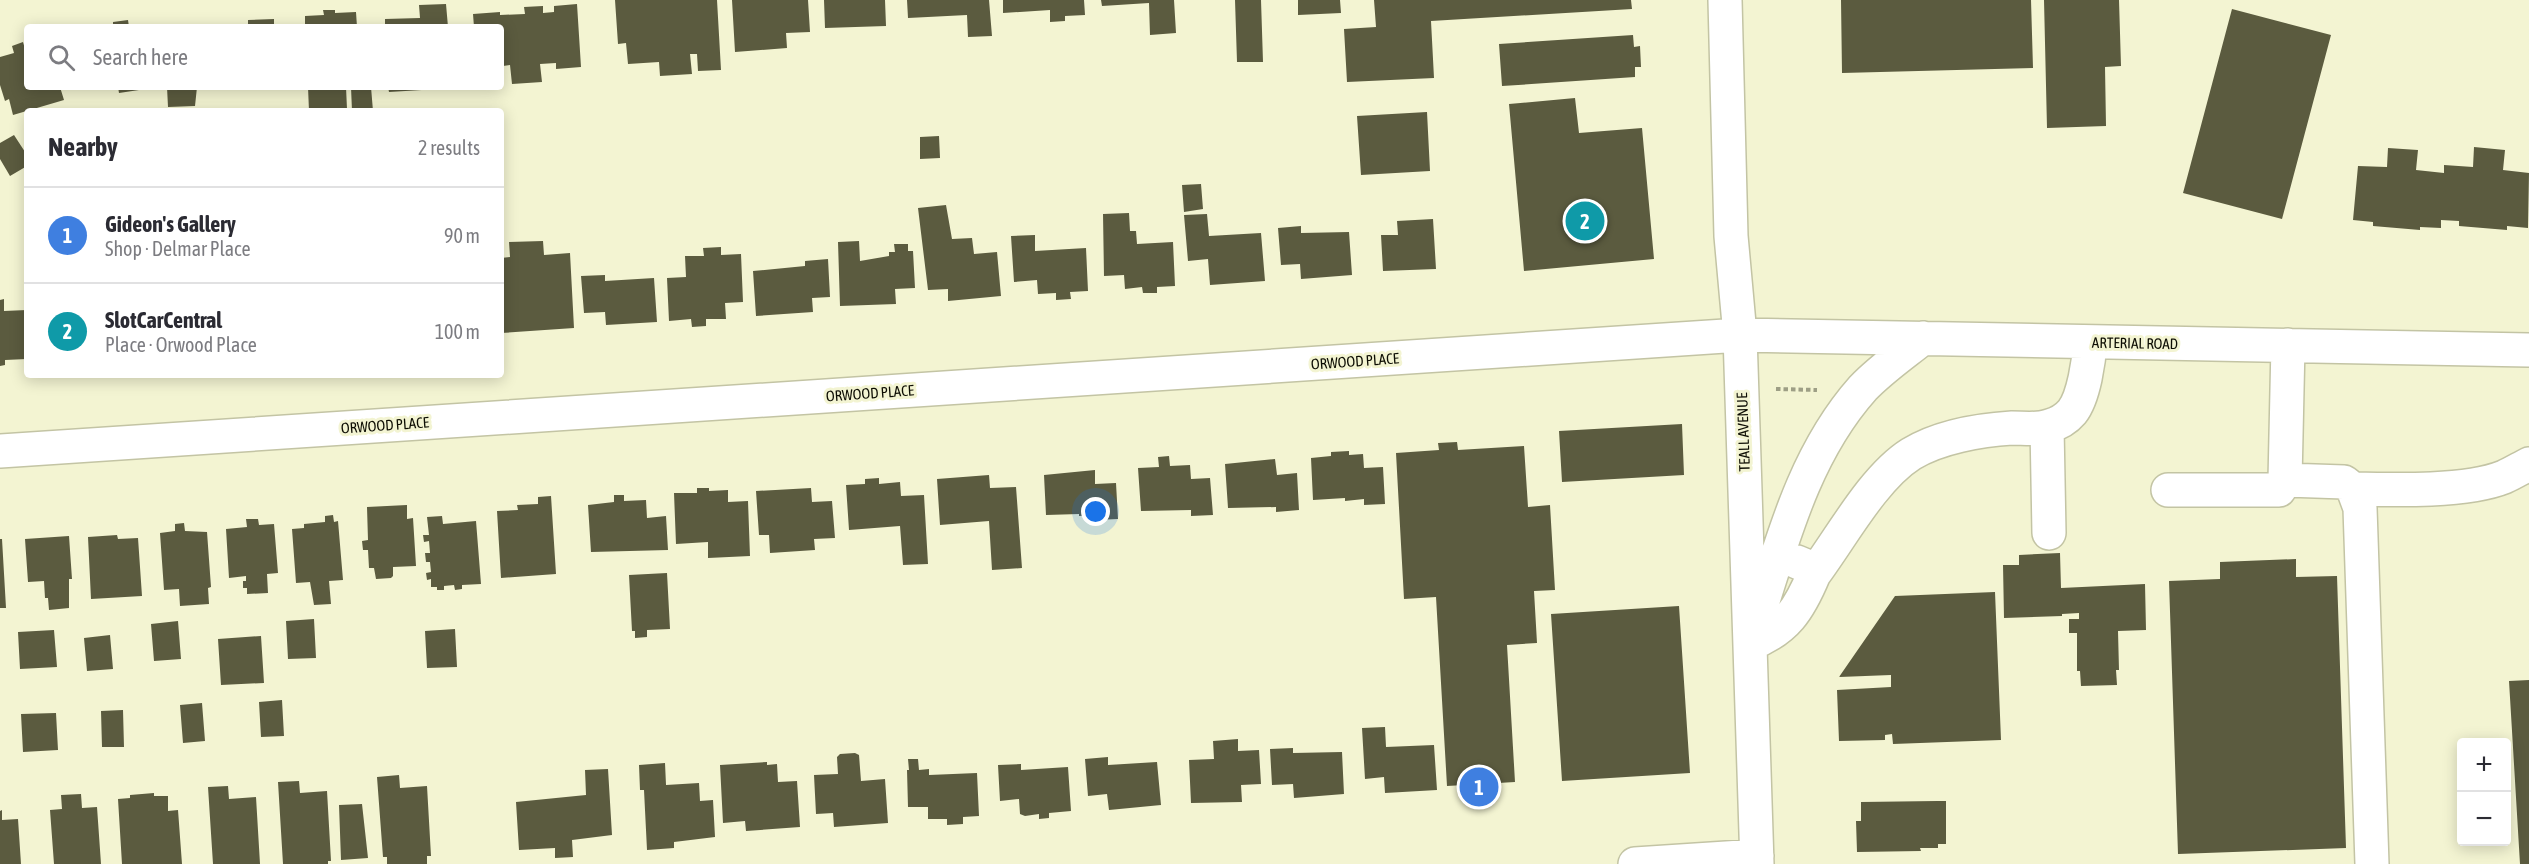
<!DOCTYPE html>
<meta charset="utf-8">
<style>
body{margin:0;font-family:"Asap Condensed",sans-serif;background:#f2f2f3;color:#2b2b33}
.controls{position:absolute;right:18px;bottom:18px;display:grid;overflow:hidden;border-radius:6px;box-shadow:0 3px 15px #0003}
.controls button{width:54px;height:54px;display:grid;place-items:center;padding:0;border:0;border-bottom:2px solid #e1e1e2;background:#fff;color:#2b2b33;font:30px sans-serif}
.you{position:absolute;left:1096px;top:512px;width:21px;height:21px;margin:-15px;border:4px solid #fff;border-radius:50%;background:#1a73e8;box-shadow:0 0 0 9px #1a73e833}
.badge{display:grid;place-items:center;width:39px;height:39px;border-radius:50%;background:#0f766e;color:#fff;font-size:20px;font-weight:700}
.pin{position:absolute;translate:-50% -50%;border:3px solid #fff;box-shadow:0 2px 6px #0006}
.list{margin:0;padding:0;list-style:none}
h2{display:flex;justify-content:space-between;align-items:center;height:78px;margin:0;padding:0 24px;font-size:26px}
h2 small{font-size:20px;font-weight:400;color:#7c7c81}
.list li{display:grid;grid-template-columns:39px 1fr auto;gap:18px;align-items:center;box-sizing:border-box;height:96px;padding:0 24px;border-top:2px solid #e1e1e2}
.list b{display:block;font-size:22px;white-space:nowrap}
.list p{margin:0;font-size:20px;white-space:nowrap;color:#7c7c81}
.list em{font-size:20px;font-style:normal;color:#7c7c81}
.icon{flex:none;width:33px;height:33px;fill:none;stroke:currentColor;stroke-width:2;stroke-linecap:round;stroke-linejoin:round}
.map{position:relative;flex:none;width:2529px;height:864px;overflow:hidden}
.search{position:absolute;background:#fff;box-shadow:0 3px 15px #0003;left:24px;top:24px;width:480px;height:66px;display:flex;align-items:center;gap:15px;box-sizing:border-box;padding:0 21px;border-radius:6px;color:#7c7c81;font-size:22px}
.panel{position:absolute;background:#fff;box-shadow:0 3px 15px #0003;left:24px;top:108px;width:480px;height:270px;border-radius:6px}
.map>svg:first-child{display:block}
</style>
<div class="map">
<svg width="2529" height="864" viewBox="0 0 2529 864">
<rect width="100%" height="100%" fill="#f3f4d2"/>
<!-- building -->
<path fill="#5b5b3f" d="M615,0h102l4,70 -23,1 -1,-17h-7l2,20 -32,2 -1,-14 -31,2 -2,-21 -8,1z
M732,0h76l2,32 -24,1 1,15 -52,4z
M824,0h61l1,26 -61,2z
M907,0h82l3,36 -24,1 -1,-22 -59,3z
M1003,0h81l1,15 -20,1v5l-15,1v-12l-47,3z
M1101,0h73l2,33 -26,2 -1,-32 -47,3z
M1235,0h26l2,62h-26z
M1298,0h42l1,13 -43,2z
M1374,0h257l1,9 -201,12 3,57 -87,4 -3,-53 32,-2z
M1841,0h190l2,68 -191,5z
M2044,0h75l2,66 -16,1 1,59 -59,2z
M446,4l2,23h-63v-8l35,-1 -1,-13z
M577,4l4,63 -25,2v-6l-16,1 2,18 -30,2 -2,-19 -7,1v7h-2v-46h-27l-1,-13 27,-2v3l25,-1 -1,-7 19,-1v7l11,-1v-6z
M2232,9l99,26 -49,184 -99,-26z
M323,10h12v3l21,-1 1,15h-52v-11l19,-1z
M274,19v8h-26v-7z
M128,20l1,7h-16v-5z
M177,24l1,3h-25v-2z
M1633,35l1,12 6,-1 1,21h-6v10l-133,9 -3,-42z
M23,42l2,7h2v38h33l4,13 -51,15 -4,-16 -4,2 -5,-16v-28l14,-4 -2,-7z
M118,87h21v3l-20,3z
M167,87h30l-2,19 -27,1z
M308,87h38l1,22 -1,2h-37z
M351,87h20l2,24h-21z
M388,87h49l1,2 -49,3z
M1575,98l4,35 63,-5 12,131 -130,12 -15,-167z
M1427,112l3,59 -69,4 -4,-59z
M14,135l13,20v11l-17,10 -10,-17v-16z
M939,136l1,22 -20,1v-22z
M2474,147l31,3 -2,20 26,3 -1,55 -21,-2v4l-48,-4v-5l-18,-1v8l-21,-1v3l-47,-4v-4l-20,-2 5,-54 29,1 1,-19 30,2 -2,20 28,3v-8l29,2z
M1201,184l2,25 -19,3 -2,-27z
M946,205l6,34 20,-1 2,16 23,-2 4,44 -53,5v-12l-20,1 -10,-82z
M1129,213l1,18h6l1,13 36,-2 2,44 -18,1v6h-14l-1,-6 -17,2 -1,-14 -20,1 -1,-62z
M1207,214l2,22 52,-3 4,48 -55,4 -2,-26 -20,2 -4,-46z
M1433,219l3,50 -53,2 -2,-36h17l-1,-14z
M1301,226v7l48,-1 3,43 -51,4 -1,-15 -19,1 -3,-37z
M1035,235v16l51,-3 2,43 -18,1 1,7 -15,1v-7l-18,1 -1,-14 -23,2 -3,-46z
M543,241l1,14 26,-2 4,75 -73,5v-75l9,-1 -1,-15z
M859,241l1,20 29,-5v-4h6l-1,-8h14v7h5l2,37 -20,1 1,15 -56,2 -2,-64z
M721,247v8l20,-1 2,48 -18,1 1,16h-20v7l-14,1 -1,-8 -22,2 -2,-43 19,-1 -1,-21h19l-1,-8z
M828,259l2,38 -18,1 1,14 -57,4 -3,-45 52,-5v-5z
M605,275v6l49,-3 3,44 -51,3 -1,-13 -21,1 -3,-37z
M4,299v12l23,-1v49l-22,1v5l-5,1v-66z
M1682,424l2,51 -122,7 -3,-51z
M1457,442l1,8 66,-4 4,61 22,-2 5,85 -21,1 3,52 -30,2 8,137 -68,4 -11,-189 -32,2 -8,-146 43,-3 -1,-7z
M1349,451v4l14,-1 1,14 19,-1 2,37 -21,1v-6l-19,2v-3l-32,2 -2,-42 20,-2v-4z
M1169,456l1,10 20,-1 1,14 19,-1 3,37 -22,1v-6l-50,1 -3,-43 21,-1 -1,-10z
M1275,459l2,16 20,-2 2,37 -23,2v-5l-48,1 -3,-44z
M1095,470v14l21,-1 2,36 -22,1v-5l-17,1v-2l-33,1 -2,-40z
M989,475l1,13 26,-1 6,81 -30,2 -3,-49 -49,4 -3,-46z
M879,478v6l21,-2 1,14 23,-1 4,69 -25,1 -3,-39 -51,4 -3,-45 19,-1v-5z
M697,488h12v3l19,-1v12l20,-1 2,55 -42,2v-16l-32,2 -2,-51h23z
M811,488l1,14 20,-1 3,37 -21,1 1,11 -45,3 -1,-18h-10l-3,-44z
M614,495h10v6l22,-1 1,18 19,-2 2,34 -77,2 -3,-47 26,-3z
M551,496l5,78 -55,4 -4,-67 21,-1 -1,-5 21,-1v-7z
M407,505v14l6,-1 3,48 -23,1v9l-2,2 -15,1 -2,-11h-5l-1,-18h-5l-1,-9 6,-1 -1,-33z
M333,515l1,7 4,-1 5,59 -14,1 2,23 -17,1 -4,-23 -14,1 -4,-54 12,-1v-4l21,-2v-6z
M442,516l1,8 33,-3 5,63 -19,1v4l-7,1 -1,-5 -10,1v4h-7v-3h-6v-8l-4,1 -1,-7 5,-1 -1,-10h-4l-1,-9h5l-1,-12 -5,1 -1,-7h6l-2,-18z
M246,519h12l1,6 15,-1 4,49 -11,1 1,19 -21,1v-6h-4v-7h3v-5l-17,2 -3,-49 21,-2z
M184,523l1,8 22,1 4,55 -3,1 1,16 -29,2 -1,-17 -15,1 -4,-57 15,-2v-7z
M117,535l1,4 20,-1 4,58 -51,3 -3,-62z
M69,536l3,43h-3v29l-20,2 -1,-12h-3l-1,-17 -16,1 -3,-43z
M0,539h2l4,69h-6z
M2060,553l1,35 84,-4 1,46 -28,1 1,39h-3l1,15 -36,1 -1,-15h-3v-38h-8v-14h10v-6l-17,1v2l-58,2 -1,-53h16v-10z
M2296,559v18l41,-1 9,272 -168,6 -9,-273 51,-2v-17z
M667,573l3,56 -23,1v7l-12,1v-7h-3l-3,-56z
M1995,592l6,148 -108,4 -1,-10 -7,1v5l-46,1 -2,-51 54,-3v-12l-52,2 56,-81z
M1679,606l11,167 -128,8 -11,-167z
M314,619l2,39 -28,1 -2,-38z
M178,621l3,38 -27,2 -3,-37z
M455,629l2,38 -30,1 -2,-37z
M54,630l3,37 -37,2 -2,-37z
M110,635l3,34 -26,2 -3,-33z
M261,636l3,47 -43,2 -3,-46z
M2529,680v184h-9l-11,-183z
M282,700l2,36 -23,1 -2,-35z
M202,703l3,38 -22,2 -3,-38z
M123,710l1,37h-22l-1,-36z
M56,713l2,37 -35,2 -2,-38z
M1385,727l1,20 48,-2 3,45 -52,3 -1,-16 -19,2 -3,-51z
M1238,739v12l21,-1 2,34 -20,1 1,17 -51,1 -2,-43 25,-1 -1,-18z
M1293,748v5l49,-1 2,42 -50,4 -1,-14 -21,1 -2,-36z
M855,753l4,2 2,26 24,-2 3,44 -54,4 -1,-14 -17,1 -2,-39 24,-1 -1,-17 3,-3z
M1108,757v8l49,-3 4,43 -52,5 -2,-16 -19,2 -3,-37z
M908,759h10l1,11 10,-1v6l48,-2 2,43 -16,1v7l-16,1v-6h-19v-12h-20l-1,-37h2z
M767,762v3l10,-1 1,18 19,-1 3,46 -54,4 -1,-10 -22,2 -3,-58z
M665,763l1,22 33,-2 1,18 13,-1 2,37 -41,5v6l-27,2 -3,-60h-4l-1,-25z
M1021,764v6l47,-3 3,44 -22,2v5l-10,1v-5l-14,2 -5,-2 -1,-15 -19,2 -2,-36z
M608,769l4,66 -40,5 1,17 -18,1v-10l-36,2 -3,-48 70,-7 -1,-25z
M399,775l1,13 27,-2 4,70h-4v8h-40v-7h-4l-6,-80z
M299,781l1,12 27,-2 4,70h-3v3h-45l-5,-82z
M228,786l1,13 27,-2 4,67h-47l-5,-77z
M154,793v3h14v15l10,-1 4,54h-60l-4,-65 12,-1v-3z
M81,794l1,14 15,-1 4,57h-47l-4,-54 12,-1 -1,-14z
M1937,801h9v43h-8v4h-18l1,3 -64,1 -1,-31h5v-19z
M362,804l6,54 -27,2 -2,-55z
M2,810v10l16,-1 3,45h-21v-53z"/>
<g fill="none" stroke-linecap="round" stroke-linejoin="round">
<defs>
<path id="minor" d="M1725,0l6,236 9,99 17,529
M2047,427l2,106
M0,451l1740,-116 789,15
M2285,480l59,2 9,7 7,19 12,356
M2353,489c41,1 114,3 151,-12 9,-4 17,-9 25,-13
M2168,490h111l6,-10 3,-135
M1814,574c27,-36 59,-96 97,-120 28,-17 69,-24 101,-26 12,0 26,2 37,-2 8,-2 17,-7 23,-14 12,-15 17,-52 18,-70
M1757,620c26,-82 48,-167 106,-232 17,-18 40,-34 60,-50
M1750,644c36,-14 49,-34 64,-70l-5,-7 -12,-5
M1635,864l122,-8"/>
</defs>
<!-- minor casing -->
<use href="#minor" stroke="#c3c4a4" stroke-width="36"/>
<!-- path -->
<path stroke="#9d9e85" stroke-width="4" stroke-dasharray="4.5 3" stroke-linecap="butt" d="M1776,389l41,1"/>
<!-- minor -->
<use href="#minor" stroke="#fff" stroke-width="33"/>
</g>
<g text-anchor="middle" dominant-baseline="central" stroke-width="6" stroke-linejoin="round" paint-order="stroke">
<!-- street labels -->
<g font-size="15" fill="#0d0d03" stroke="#f3f4d2">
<text transform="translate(2135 343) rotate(1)">ARTERIAL ROAD</text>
<text transform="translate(1355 361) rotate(-4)">ORWOOD PLACE</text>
<text transform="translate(870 393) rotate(-4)">ORWOOD PLACE</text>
<text transform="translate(385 425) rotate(-4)">ORWOOD PLACE</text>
<text transform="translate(1743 432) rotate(-92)">TEALL AVENUE</text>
</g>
</g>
</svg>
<div class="controls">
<button>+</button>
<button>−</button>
</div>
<div class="you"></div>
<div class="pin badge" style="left:1479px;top:787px;background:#3f7fe0">1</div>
<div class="pin badge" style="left:1585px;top:221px;background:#0f9aa8">2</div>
<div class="search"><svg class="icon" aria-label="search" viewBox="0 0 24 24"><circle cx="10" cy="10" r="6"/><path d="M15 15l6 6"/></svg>Search here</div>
<section class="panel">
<h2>Nearby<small>2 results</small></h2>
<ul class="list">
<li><span class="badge" style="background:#3f7fe0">1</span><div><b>Gideon's Gallery</b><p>Shop · Delmar Place</p></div><em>90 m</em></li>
<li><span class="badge" style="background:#0f9aa8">2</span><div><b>SlotCarCentral</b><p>Place · Orwood Place</p></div><em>100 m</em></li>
</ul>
</section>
</div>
